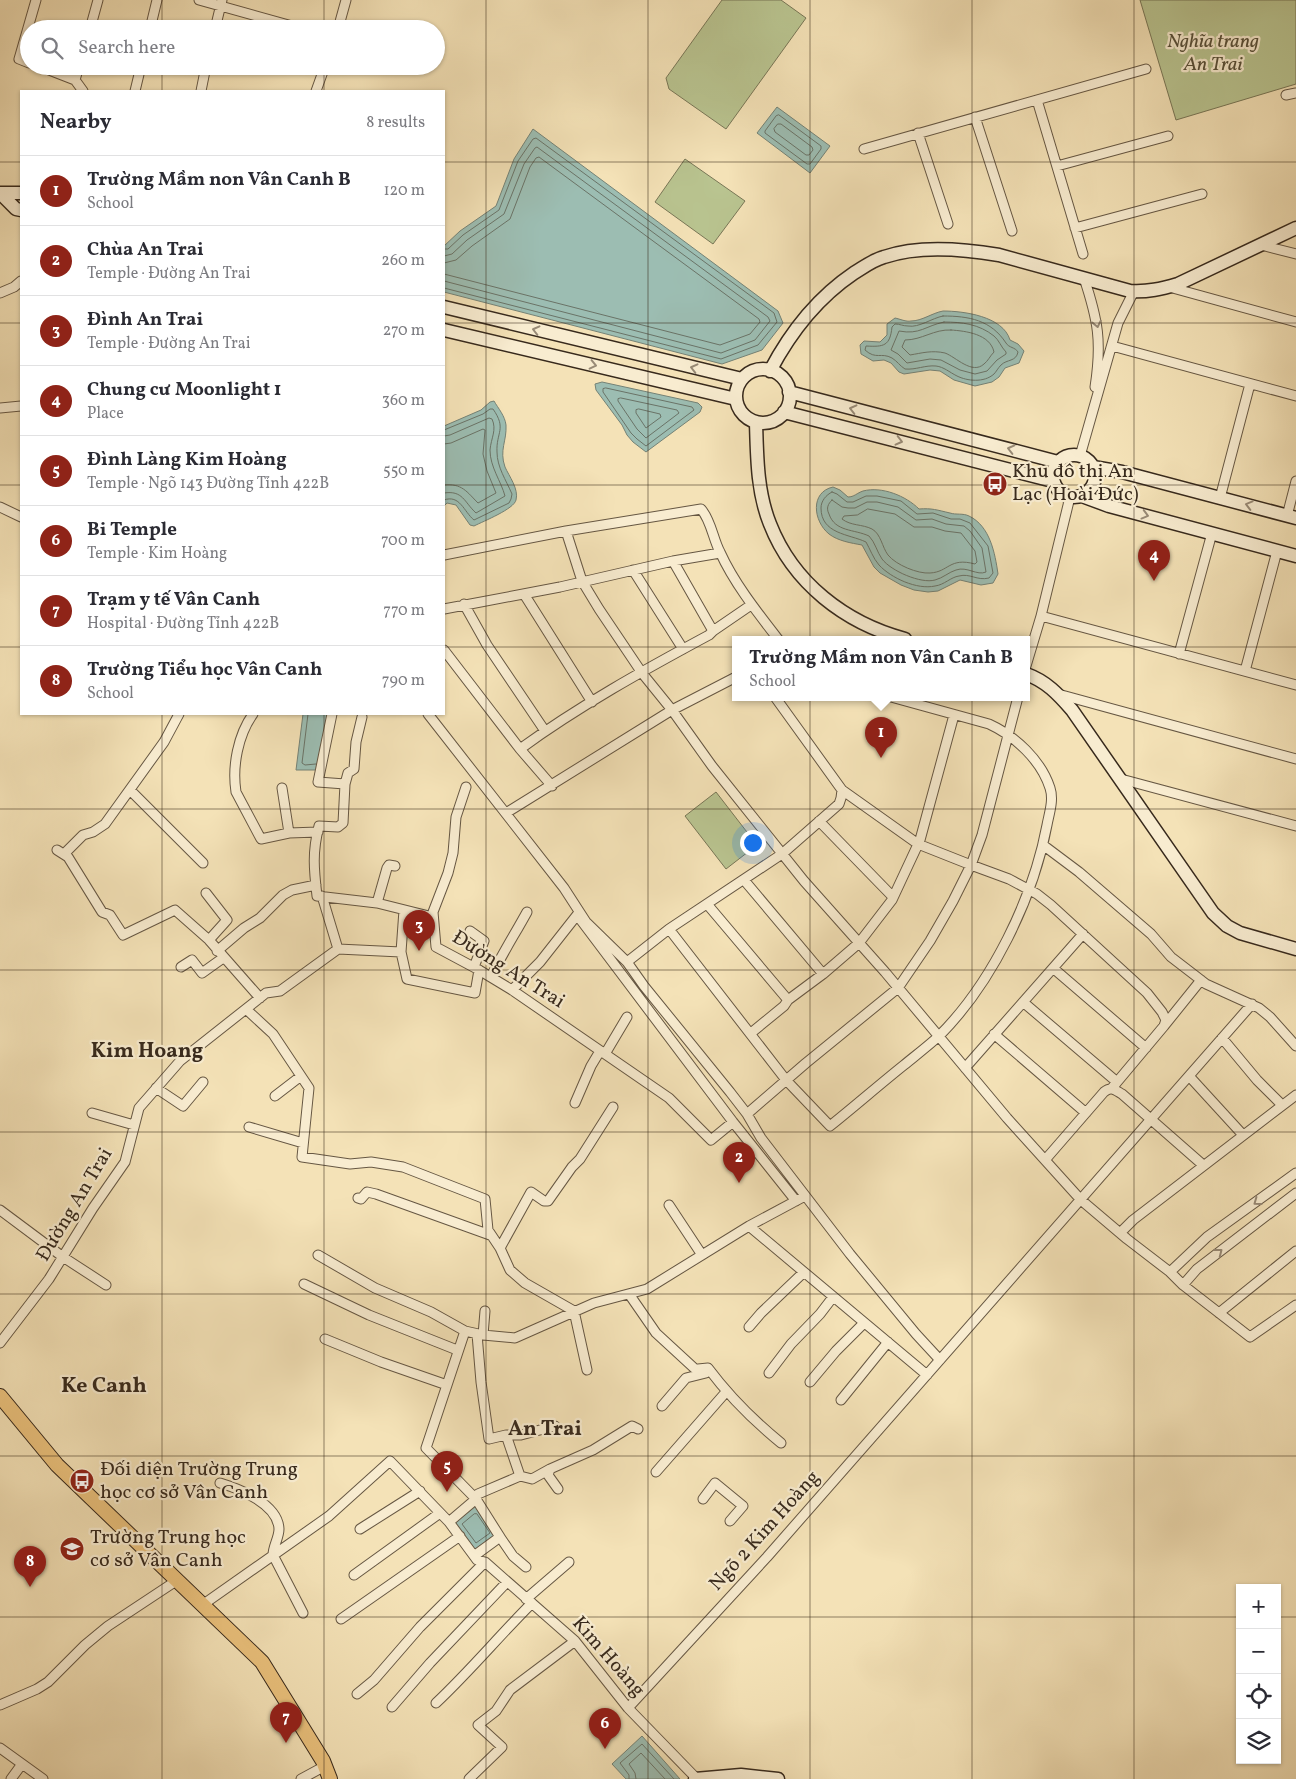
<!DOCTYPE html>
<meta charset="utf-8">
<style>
body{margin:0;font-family:Vollkorn,serif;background:#f7f7f7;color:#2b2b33}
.controls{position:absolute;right:15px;bottom:15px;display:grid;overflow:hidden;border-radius:0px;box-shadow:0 1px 4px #0004}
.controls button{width:45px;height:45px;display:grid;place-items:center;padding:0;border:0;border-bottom:1px solid #e1e1e2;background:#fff;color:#2b2b33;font:25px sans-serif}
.you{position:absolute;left:752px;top:842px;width:18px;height:18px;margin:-12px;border:4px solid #fff;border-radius:50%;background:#1a73e8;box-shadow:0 0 0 8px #1a73e833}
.badge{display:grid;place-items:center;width:32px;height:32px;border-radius:50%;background:#8f2418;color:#fff;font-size:16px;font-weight:700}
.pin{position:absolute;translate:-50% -41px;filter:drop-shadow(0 1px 2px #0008)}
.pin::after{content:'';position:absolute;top:26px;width:18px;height:15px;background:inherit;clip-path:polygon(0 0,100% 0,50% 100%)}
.popup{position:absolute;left:732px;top:636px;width:298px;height:65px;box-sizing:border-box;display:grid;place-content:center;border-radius:0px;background:#fff;filter:drop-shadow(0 1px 4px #0005);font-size:16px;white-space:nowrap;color:#7c7c81}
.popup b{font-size:19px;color:#2b2b33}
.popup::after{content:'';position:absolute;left:50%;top:100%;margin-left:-10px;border:10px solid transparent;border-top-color:#fff}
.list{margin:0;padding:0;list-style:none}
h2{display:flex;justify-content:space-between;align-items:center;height:65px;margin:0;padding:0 20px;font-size:21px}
h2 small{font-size:16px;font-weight:400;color:#7c7c81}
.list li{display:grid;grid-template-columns:32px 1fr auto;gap:15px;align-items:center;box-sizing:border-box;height:70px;padding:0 20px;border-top:1px solid #e1e1e2}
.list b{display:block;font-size:19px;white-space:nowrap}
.list p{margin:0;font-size:16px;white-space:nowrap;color:#7c7c81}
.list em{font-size:16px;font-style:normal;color:#7c7c81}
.icon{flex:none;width:28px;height:28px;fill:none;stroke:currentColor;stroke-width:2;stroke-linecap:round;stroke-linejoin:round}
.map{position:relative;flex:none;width:1296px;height:1779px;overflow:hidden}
.search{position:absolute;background:#fff;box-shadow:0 1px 4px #0004;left:20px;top:20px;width:425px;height:55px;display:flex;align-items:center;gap:12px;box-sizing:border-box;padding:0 18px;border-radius:28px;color:#7c7c81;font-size:19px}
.panel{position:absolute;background:#fff;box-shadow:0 1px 4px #0004;left:20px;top:90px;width:425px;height:625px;border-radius:0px}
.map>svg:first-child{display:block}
</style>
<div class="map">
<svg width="1296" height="1779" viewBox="0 0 1296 1779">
<rect width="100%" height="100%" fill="#f4e2b7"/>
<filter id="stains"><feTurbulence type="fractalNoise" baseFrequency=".004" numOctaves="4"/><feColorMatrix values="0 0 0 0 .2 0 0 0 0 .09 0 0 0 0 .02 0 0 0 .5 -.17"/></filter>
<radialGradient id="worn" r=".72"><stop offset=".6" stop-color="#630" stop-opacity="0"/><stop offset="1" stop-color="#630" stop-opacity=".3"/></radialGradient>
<!-- green -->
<path fill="#b9c490" stroke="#787656" d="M722,0h59l25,18 -80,111 -57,-40 -3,-11z
M1140,0h156v84l-120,36z
M685,159l60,42 -32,43 -58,-42z
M716,792l41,53 -31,24 -41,-53z"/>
<!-- water -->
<path fill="#9cbdb2" stroke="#748276" d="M777,107l53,39 -20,27 -53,-40z
M533,129l245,182 5,12 -21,27 -40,14 -278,-72v-46l16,-15 36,-25 18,-47z
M943,311c20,0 60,5 67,29l8,4 6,7 -5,12 -14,5 -6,9 -7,5 -17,4 -21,-6 -14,-9 -10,-1 -26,4 -5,-2 -8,-9 -7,-3 -11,1 -12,-7 -1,-9 4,-4 16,1 7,-7v-11l8,-6c5,1 11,4 16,3 11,0 21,-8 32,-10z
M602,382l96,21 4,4 -2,5 -54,40 -13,-10 -6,-7 -5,-10 -26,-35 -1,-6z
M494,401c4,7 11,15 12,24 1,16 -7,25 -1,42 4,9 14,22 11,33 -2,9 -32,21 -42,26l-4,-1 -14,-20 -9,-2 -3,3v-80l37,-16 9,-8z
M833,487l7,3 8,7c6,0 9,-4 15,-6 19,-5 43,5 56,18 13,-1 18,1 31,4 6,2 13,0 19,3 21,10 26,37 29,58l-5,9 -12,2 -21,-5 -22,11 -10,1 -14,-2 -13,-5 -21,-12 -6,-6 -12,-22c-11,-2 -24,-4 -33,-11 -16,-13 -19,-42 4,-47z
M303,714h29l-12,56h-24z
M477,1505l21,30 -24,15 -20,-27z
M642,1736l38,43h-54l-14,-15z"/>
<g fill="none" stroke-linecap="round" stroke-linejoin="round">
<!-- shore -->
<path stroke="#6a7367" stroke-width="1" d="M779,115l42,31v3l-11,15h-3l-42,-31v-2l11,-15z
M778,124h3l31,23 1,3 -4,5h-3l-31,-23 -1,-3z
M444,249h4l15,-14 36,-25 19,-49 15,-22 3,-1 238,175 3,9 -19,23 -37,14 -277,-71
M444,256l8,-2 15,-14 37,-26 20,-50 11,-16 2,-1 231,170 2,4 -15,19 -34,13 -277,-72
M444,263l12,-3 16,-14 38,-27 20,-52 6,-9 3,-1 220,162 1,3 -10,12 -30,11 -276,-71
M943,316c26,0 48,4 63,27 3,5 9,4 12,9 -2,10 -11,7 -17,13 -3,3 -5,7 -7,9 -10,9 -27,7 -37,2 -8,-4 -13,-9 -21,-10 -11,-1 -20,4 -31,3 -5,-3 -8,-8 -13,-11 -11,-6 -16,2 -27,-8l1,-4c18,1 24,0 26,-19l3,-3c5,0 8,2 13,2 11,2 24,-8 35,-10z
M944,322c18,0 35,2 50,14 5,4 7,11 12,16v2l-9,6 -10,11 -12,3 -15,-4 -19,-10 -11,-1 -23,4 -9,-9 -7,-4 8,-19c21,4 26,-5 45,-9z
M951,330c15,1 39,4 43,22 -4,4 -6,9 -10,12 -12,11 -28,-7 -39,-11 -13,-3 -23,0 -35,2l-8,-8 3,-7c17,0 29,-11 46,-10z
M606,388l86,19 2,3 -48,36 -9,-7 -6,-6 -28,-41v-3z
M621,398l56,12 2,3 -33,25 -9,-9 -19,-28v-2z
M639,409l21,5 1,3 -15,11 -10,-15v-3z
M444,430l39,-16 7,-5h3c14,20 3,23 4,43 0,15 9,28 15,42l-1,5 -2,4 -35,17c-10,-8 -14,-26 -30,-20
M444,436l6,-1 39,-17 3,1c5,11 -1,19 -2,31 0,17 11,31 15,46l-29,17c-12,-11 -13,-23 -32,-20
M444,444l7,-1 32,-14 2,1 -2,24 4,17 9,22 -18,10c-11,-11 -16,-20 -34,-18
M832,492l5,2 10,8h6l13,-6h11l24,5 16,13 16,-1 18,6h9l10,4 18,23 5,27 -4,5c-12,3 -19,-5 -30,-2 -8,1 -15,9 -24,10 -18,4 -44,-8 -56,-21 -6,-7 -9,-16 -13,-23 -17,-8 -45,-8 -45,-34 0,-7 5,-13 11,-16z
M832,500l10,7 6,1h7l12,-6h10l21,5 18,13 16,-1 14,5 18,2 6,5 12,17 4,24c-9,4 -19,-6 -30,-2 -7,2 -13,8 -21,10 -14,4 -44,-9 -53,-21 -5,-7 -7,-17 -13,-23 -15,-7 -34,-4 -40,-22 -3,-6 -1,-10 3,-14z
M868,509l27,5 19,13h18l13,4 16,2 14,18 2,11 -2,2c-26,-7 -26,8 -45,9 -12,1 -34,-8 -42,-18 -6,-8 -7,-21 -16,-26 -10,-5 -21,-3 -30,-10l2,-3 13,-1z
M308,714l-6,49 3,2 11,-1
M477,1514l13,19 -14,10 -14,-19 12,-10z
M629,1779v-4l-9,-12 22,-19 32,35
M636,1779l-1,-6 -6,-9 12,-11 24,26"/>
<defs>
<path id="street" d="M199,0l104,29
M90,29l8,-29
M150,29l7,-29
M215,29l7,-29
M338,29l8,-29
M29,63l-10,-4 17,-59
M39,66l36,14 8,11
M75,80l4,-14
M135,91l6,-25
M201,91l5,-25
M316,91l9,-25
M1286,95l10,-2
M1037,100l46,154
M975,117l37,114
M918,133l30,91
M864,149l282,-80
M1057,166l111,-30
M1075,228l127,-34
M1261,245l35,9
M1084,278c14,42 18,64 11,109
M1169,287l127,35
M0,293l14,-6 7,-6
M1112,346l184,50
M0,408l21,-2
M1080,456l38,-133 16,-32
M1220,498l30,-114
M0,507l21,10
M1287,516l9,-35
M566,531l16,50 17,28 43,64 30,37 40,56 92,115 81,91 122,146 74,82 46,39 43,33 13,13 67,52 46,-32
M444,555l122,-24 135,-22c10,11 12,30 19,43 14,31 37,60 58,87
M633,570l50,79
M524,594l68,108
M464,604l23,41 58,86
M444,609l116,-22 113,-26 47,-8
M1041,616l255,69
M713,631l38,-26
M444,650l76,99 32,37
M1179,654l33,-121
M1026,666l15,-50 29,-119
M1245,671l32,-120
M1058,694l238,65
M775,697l67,93 76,54 53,21 38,14 28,15 14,11 96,88 15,19 4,8 -2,6 -52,62
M253,714c-15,21 -21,52 -17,78l25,47 28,-6
M332,714l-14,68 27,2
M428,714l136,174 22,34 41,40 17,24 86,106 17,22 14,24 89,116 66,80 24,26
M362,717l-6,25 -2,27 -6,4 -3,11 -2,39 -5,4 -19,-1c-7,26 -5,44 -2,70l60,7 56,14
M520,749c59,-43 124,-79 189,-114l4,-4 -40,-70
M1121,779l175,47
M466,787l-10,30 -3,36 -5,20 -15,39 3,35 43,23 33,20 157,108 42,42 22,-18
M282,788l7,45 29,-1
M130,790l73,73
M506,813l166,-103 64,-33
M819,821l74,76
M1043,845l36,27 72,62 20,23 26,20 9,7 53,24 11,9 26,29
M57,850l11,7 34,55 8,3 13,20 52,-25 34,30 51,58
M64,854l19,-19 10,-3 12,-8 59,-82 15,-28
M744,880l79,94
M206,893l21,27 -18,20
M322,896l16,53
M377,903l10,-35 2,-3 6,1
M707,904l81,96
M404,910l-3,42 6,27 68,14 4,-23
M669,929l117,151 44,46c25,-20 49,-41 74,-61 11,-9 24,-19 35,-29 53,-53 94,-137 108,-211 2,-11 7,-25 3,-37 -9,-28 -35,-52 -61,-64l-98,-27
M470,931l14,10 -10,26
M217,951l27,-23 16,-10 23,-23 9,-5 24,-5
M627,962l42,-33 113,-75 57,-50 2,-6 1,-8
M181,967l11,-7 10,13 21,-15
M1053,968l93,80
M491,977c11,-23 24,-43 36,-65
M512,990l28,-28 37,-47 156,207 63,79
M1023,1002l94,80
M246,1009l27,25 36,54 -7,69 48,7 21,-2 32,5 82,32 3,31 12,18
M1164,1026l37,-46
M751,1033l33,-27 4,-6 35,-26 36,-31 33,-43 28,-60 34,-125
M994,1034l92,79
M1222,1038l35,42 25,25
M605,1054l22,-37
M965,1068l118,-134
M1189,1076l54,59
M156,1088l27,18 20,-24
M275,1096l26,-20
M575,1103l16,-37 9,-15
M92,1113l42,12
M747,1114l59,-51 92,-75 32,-47 23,-40 18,-36 11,-30 36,-138
M249,1127l54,16
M1045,1160l59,-68c7,-6 11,-2 18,2l81,71
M358,1198l3,1 6,-7 9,2 114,41
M669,1205l33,50
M0,1210l63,47 43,28
M749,1226l178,149
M1120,1233l13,-13 163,-125
M318,1255l57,33 56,24 34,19
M1170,1272l37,-35 89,-64
M304,1284l65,31 88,35
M1183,1285l14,-16 99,-76
M629,1294l27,39 38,35 4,1 10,-1c21,28 46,53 73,75
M1219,1313l77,-62
M749,1327l12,-14 43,-41
M477,1334l4,48 8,57 17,-4h15l34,-9
M483,1335l2,-24
M325,1339l56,23 66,23
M0,1343l49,-64 44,-71 32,-46 14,-54 41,-47 86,-68 14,-2 58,-42 63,3
M587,1370l-13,-59 -49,-28 -15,-13 -10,-22 31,-56 13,9h4l24,-34 8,-8 33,-52
M769,1373l22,-29 29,-30 13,-17
M810,1382l26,-31 28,-28
M841,1400l47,-58
M662,1406l24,-28 20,-5
M656,1472l70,-80
M520,1476l12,3 18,-10
M220,1483c20,6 58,21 59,46 0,9 -6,17 -6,26l30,58
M558,1489l-10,-14 2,-6 43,-19 39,-24 6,3
M703,1499l12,-16 28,23 -13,15
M449,1522l27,-23 -50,-51 39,-117 18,4 32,3 79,-35 53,-14 102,-63 56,-30
M360,1529l60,-38
M500,1537l13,19 13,11
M474,1556l26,-19 -24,-38 2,-5 42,-18 -14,-41
M354,1575l86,-62
M526,1599l43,-37
M201,1606l128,-90 61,-55 59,61 28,38 8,2 90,79 53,67 68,70
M341,1619l119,-83
M357,1694l17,-14 46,-53 65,-65
M436,1703c34,-32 63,-67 96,-100
M0,1705l37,-16 11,-7 37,-37 23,-19 68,-45
M392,1707l38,-44 77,-81
M628,1708l139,-151 485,-553
M0,1748l43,31
M11,1779l11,-15
M301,1779l24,-13
M469,1779l33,-32 -24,-22 18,-14 14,-21 65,-49"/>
<path id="secondary" d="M0,193l16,16 5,1
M0,193h21
M444,307l298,72
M444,330l292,69
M736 396a27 27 0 1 1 54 0a27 27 0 1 1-54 0Z
M770,371c21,-40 47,-73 84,-98 10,-6 19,-13 30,-16 34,-12 80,-8 115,-2l131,36c18,1 31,-2 48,-7l118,-56
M789,392l269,70
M784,412l269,69
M756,422c1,34 1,70 14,102 23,59 75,99 135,115
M1053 476a21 21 0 1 1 42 0a21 21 0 1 1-42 0Z
M1093,467l29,5 174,46
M1082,496l27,10 187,50
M1026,674c20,7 32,20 46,36l141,203 14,13 13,7 56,16
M695,1779l46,-4 37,4"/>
<path id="primary" d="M0,1396l57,69 205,197 61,99 7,18"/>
</defs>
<!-- street casing -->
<use href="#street" stroke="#665743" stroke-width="11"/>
<!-- secondary casing -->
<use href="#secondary" stroke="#37291c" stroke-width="15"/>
<!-- primary casing -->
<use href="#primary" stroke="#37291c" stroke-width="16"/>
<!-- street -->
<use href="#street" stroke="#f8ecd0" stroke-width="9"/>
<!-- secondary -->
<use href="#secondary" stroke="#f8ecd0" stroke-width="12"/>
<!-- primary -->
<use href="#primary" stroke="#eac17c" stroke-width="14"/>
</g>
<!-- one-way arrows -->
<defs><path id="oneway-chevron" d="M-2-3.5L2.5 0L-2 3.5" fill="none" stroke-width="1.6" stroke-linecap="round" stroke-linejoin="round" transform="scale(1.25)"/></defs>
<g stroke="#988a76">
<use href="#oneway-chevron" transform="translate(1097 324) rotate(78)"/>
<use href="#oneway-chevron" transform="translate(536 330) rotate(-166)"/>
<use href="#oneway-chevron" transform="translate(593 365) rotate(13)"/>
<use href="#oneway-chevron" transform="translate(694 368) rotate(-166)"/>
<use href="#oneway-chevron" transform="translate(853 409) rotate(-166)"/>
<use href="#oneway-chevron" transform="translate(899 441) rotate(14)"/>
<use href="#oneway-chevron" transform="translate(1011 449) rotate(-166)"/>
<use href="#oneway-chevron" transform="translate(1249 505) rotate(-165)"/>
<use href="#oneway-chevron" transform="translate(1145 515) rotate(15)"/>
<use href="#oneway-chevron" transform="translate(1257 1202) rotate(144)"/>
<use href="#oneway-chevron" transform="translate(1219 1252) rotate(-38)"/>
</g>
<!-- grid -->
<path fill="none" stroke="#37291c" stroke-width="1" stroke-opacity="0.55" d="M162,0v29M324,0v29M486,0v1779M648,0v1779M810,0v1779M972,0v1779M1134,0v1779M162,66v25M324,66v25M0,162h21M444,162h852M0,323h21M444,323h852M0,485h21M444,485h852M0,647h21M444,647h852M162,714v1065M324,714v1065M0,809h1296M0,970h1296M0,1132h1296M0,1294h1296M0,1456h1296M0,1617h1240M1277,1617h19"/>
<!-- icons -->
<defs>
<symbol id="bus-disc" viewBox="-11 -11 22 22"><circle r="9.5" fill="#8f2418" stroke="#f8ecd0"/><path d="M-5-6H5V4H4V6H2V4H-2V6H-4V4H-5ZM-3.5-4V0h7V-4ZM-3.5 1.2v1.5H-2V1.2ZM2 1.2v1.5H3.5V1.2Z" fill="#fff"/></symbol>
<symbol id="school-disc" viewBox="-11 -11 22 22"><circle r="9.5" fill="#8f2418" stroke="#f8ecd0"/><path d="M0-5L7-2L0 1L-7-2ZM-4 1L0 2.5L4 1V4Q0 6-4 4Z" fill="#fff"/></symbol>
</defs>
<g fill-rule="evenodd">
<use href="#bus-disc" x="981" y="470" width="28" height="28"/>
<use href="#bus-disc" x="68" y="1467" width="28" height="28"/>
<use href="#school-disc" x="58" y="1535" width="28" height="28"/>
</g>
<g text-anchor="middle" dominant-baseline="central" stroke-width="4.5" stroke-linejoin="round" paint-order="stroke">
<!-- park labels -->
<g font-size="20" font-style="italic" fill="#585039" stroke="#f8ecd0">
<text x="1213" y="42">Nghĩa trang<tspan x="1213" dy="23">An Trai</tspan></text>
</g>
<!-- poi labels -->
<g font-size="20" fill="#37291c" stroke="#f8ecd0" text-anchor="start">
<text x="1012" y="472">Khu đô thị An<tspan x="1012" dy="23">Lạc (Hoài Đức)</tspan></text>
<text x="100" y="1470">Đối diện Trường Trung<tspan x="100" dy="23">học cơ sở Vân Canh</tspan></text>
<text x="90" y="1538">Trường Trung học<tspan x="90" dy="23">cơ sở Vân Canh</tspan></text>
</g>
<!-- street labels -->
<g font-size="20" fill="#37291c" stroke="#f8ecd0">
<text transform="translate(508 970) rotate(32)">Đường An Trai</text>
<text transform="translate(75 1205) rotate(-59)">Đường An Trai</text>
<text transform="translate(765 1531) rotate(-48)">Ngõ 2 Kim Hoàng</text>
<text transform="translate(608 1657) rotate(49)">Kim Hoàng</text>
</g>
<!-- neighbourhood labels -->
<g font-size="21" font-weight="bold" fill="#37291c" stroke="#f8ecd0">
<text x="147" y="1051">Kim Hoang</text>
<text x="545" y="1429">An Trai</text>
</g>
<!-- quarter labels -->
<g font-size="22" font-weight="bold" fill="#37291c" stroke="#f8ecd0">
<text x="104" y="1386">Ke Canh</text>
</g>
</g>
<rect width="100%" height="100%" filter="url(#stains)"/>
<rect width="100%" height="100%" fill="url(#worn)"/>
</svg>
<div class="controls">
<button>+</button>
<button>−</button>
<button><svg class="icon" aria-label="locate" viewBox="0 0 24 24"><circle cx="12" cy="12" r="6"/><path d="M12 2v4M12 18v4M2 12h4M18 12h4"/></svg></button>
<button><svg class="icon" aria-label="layers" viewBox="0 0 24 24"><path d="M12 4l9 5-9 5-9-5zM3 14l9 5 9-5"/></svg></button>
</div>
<div class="you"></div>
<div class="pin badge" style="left:881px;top:758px">1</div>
<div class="popup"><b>Trường Mầm non Vân Canh B</b>School</div>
<div class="pin badge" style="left:739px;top:1183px">2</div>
<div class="pin badge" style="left:419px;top:951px">3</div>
<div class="pin badge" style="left:1154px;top:581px">4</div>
<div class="pin badge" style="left:447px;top:1492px">5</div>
<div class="pin badge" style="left:605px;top:1749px">6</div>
<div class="pin badge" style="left:286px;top:1743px">7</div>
<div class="pin badge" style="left:30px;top:1587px">8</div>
<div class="search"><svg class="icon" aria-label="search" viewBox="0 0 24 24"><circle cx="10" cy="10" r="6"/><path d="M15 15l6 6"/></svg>Search here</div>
<section class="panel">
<h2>Nearby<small>8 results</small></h2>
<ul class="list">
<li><span class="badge">1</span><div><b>Trường Mầm non Vân Canh B</b><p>School</p></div><em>120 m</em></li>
<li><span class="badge">2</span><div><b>Chùa An Trai</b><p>Temple · Đường An Trai</p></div><em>260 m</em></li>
<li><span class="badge">3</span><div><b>Đình An Trai</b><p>Temple · Đường An Trai</p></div><em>270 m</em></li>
<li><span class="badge">4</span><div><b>Chung cư Moonlight 1</b><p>Place</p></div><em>360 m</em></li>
<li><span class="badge">5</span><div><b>Đình Làng Kim Hoàng</b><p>Temple · Ngõ 143 Đường Tỉnh 422B</p></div><em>550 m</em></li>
<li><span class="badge">6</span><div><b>Bi Temple</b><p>Temple · Kim Hoàng</p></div><em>700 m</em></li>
<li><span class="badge">7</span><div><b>Trạm y tế Vân Canh</b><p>Hospital · Đường Tỉnh 422B</p></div><em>770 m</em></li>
<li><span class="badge">8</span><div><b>Trường Tiểu học Vân Canh</b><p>School</p></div><em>790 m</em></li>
</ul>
</section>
</div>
